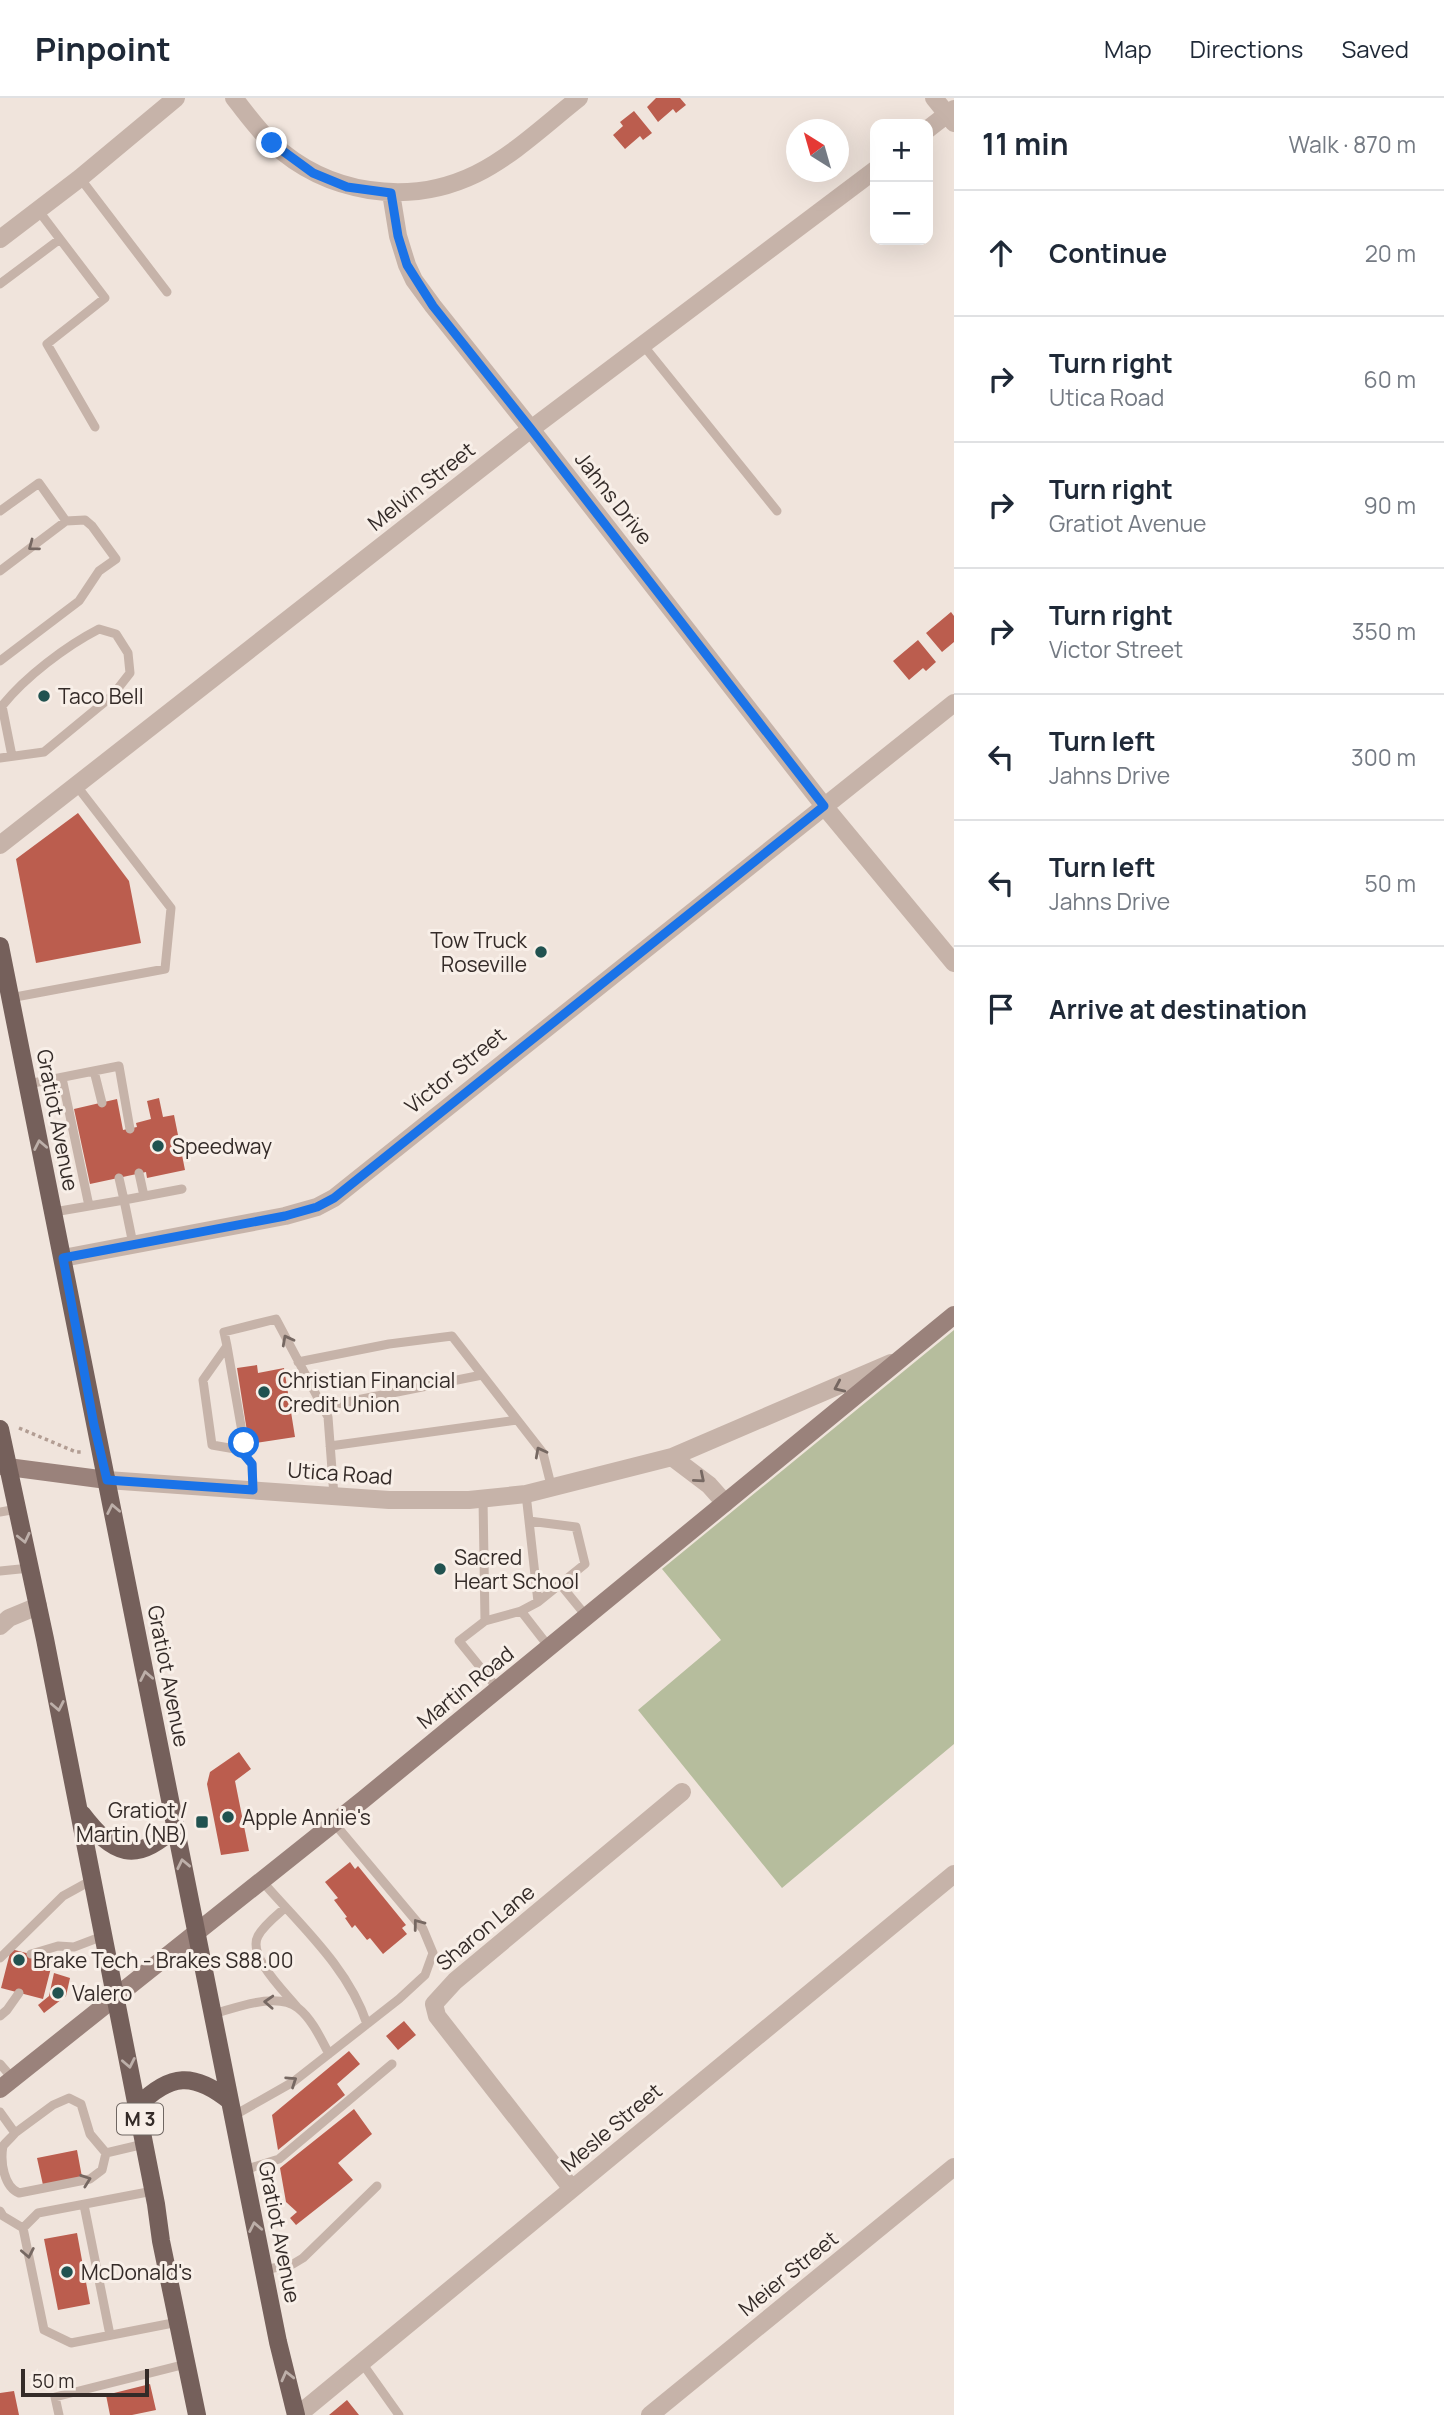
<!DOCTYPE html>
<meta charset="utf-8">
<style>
body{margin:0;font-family:Manrope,sans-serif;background:#f2f2f3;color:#1f2937}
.controls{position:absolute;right:21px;top:21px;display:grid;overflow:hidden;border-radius:14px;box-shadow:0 7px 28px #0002}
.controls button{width:63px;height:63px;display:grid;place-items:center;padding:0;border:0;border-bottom:2px solid #e0e1e3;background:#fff;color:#1f2937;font:35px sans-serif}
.compass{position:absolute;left:786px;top:21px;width:63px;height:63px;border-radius:50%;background:#fff;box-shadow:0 7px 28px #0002;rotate:323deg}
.scale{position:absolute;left:21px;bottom:18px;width:128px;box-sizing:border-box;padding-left:7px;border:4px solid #342b28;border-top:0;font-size:19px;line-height:24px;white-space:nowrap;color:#342b28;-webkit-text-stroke:5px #f8efe8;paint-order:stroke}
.stop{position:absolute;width:21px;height:21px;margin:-16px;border:5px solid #1a73e8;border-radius:50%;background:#fff}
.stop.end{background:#1a73e8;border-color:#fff;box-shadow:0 2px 7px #0008}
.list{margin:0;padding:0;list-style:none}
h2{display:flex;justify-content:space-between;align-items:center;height:91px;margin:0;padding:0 28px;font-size:30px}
h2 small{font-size:23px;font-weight:400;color:#747a83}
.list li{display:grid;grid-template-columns:46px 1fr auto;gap:21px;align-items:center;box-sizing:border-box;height:126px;padding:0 28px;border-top:2px solid #e0e1e3}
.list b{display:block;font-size:26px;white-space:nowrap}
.list p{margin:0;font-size:23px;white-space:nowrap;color:#747a83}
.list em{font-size:23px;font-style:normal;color:#747a83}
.icon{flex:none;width:38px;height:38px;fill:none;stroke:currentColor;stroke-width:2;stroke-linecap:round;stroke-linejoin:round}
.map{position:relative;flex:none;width:954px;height:2317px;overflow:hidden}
header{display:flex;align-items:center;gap:42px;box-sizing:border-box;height:98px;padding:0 35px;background:#fff;border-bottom:2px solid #e0e1e3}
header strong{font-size:33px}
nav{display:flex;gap:38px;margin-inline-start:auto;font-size:24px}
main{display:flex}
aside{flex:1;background:#fff}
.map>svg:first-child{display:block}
</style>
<header>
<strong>Pinpoint</strong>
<nav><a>Map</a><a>Directions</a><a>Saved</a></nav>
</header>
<main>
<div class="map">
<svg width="954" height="2317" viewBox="0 0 954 2317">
<rect width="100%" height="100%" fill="#f0e4dc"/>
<!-- green -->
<path fill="#b6bd9d" d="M954,1232v414l-172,144 -144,-178 83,-70 -59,-71z"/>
<!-- building -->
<path fill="#bb5d4e" d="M656,0h24l6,7 -10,8 -3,-4 -15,13 -11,-15z
M634,13l18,22 -9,7 -3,-4 -15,13 -12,-14 10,-9 -3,-4z
M951,514l3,4v26l-12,10 -16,-19z
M918,542l18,22 -10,9 -3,-3 -14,12 -16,-19z
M78,715l51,68 12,62 -105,20 -20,-104z
M159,1000l4,19 11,-2 11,55 -38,8 -1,-6 -56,12 -16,-75 43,-10 6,31 14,-3 -1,-4 15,-4 -4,-18z
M257,1267l1,8 26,-5 11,69 -46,7 -12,-76z
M239,1654l12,17 -16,12 14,70 -28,4 -14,-71 3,-12z
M350,1764l5,7 3,-3 48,59 -4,3 5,6 -24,20 -13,-16 -3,2 -12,-15 -3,3 -7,-10 2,-1 -13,-17 4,-2 -13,-16z
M11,1851l42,11 -10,39 -42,-11z
M54,1875l16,5 -4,18 -22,17 -6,-8 11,-9z
M404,1923l12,14 -18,15 -12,-14z
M349,1953l11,13 -23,20 8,11 -67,55 -6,-35z
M354,2011l18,25 -34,29 15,17 -57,45 -6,-7 7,-6 -11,-10 -6,-34z
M77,2052l5,27 -39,8 -6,-27z
M77,2135l13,71 -32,6 -14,-71z
M150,2286l6,26 -24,5h-22l-4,-20z
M14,2293l5,24h-19v-22z
M347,2302l12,15h-30z"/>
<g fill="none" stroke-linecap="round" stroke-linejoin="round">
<!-- path -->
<path stroke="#b29d93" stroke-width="3.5" stroke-dasharray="3.5 3.5" stroke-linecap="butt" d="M19,1330l57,24h5"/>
<!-- lane -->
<path stroke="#c6b3a9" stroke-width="9" d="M80,80l87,114
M38,112l22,29
M0,186l60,-45 45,59 -58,46 48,83
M643,247l134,166
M0,413l39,-28 27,38
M0,473l66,-50 19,-1 7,6 24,33 -17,12 -20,30 -79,60
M0,660l44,-6 68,-56 18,-23 -2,-20 -12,-19 -17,-5c-33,17 -74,48 -97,77l10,50
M10,900l155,-29 6,-61 -95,-123
M94,973l8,32
M28,986l91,-18 11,63
M139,1075l5,23
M89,1108l35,-6 -5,-22
M54,1114l35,-6 -27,-128
M133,1146l-9,-44 58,-11
M227,1248l17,97 -3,7
M298,1264l91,-18 63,-8 91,117 9,36
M322,1309l160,-32
M330,1348l187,-26
M253,1392l-1,-26 -11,-14 -29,-5 -9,-65 24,-34 -3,-14 52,-13 52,98 6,79
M526,1396l12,108
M483,1401l2,122 36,-10 17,-9 47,-38 -9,-37 -47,-6
M0,1414l17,-3
M0,1473l30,-3
M560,1486l27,33
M521,1513l28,36
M485,1523l-26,20 39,48
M261,1782c39,45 87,87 106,144
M285,1810c-9,8 -21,17 -27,28 -11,20 27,56 39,71
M31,1856l27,-8 16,1 29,-11
M0,1860l63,-62 29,-16
M213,1916c23,-6 64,-23 85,-6 14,11 23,31 31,46
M0,1918l7,-6 12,-17
M0,1966l13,15
M0,2014l15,21 38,-28 16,-7 12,6 9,30 16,19 38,-9
M233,2018l60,-34 106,-83 26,-24 8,-22 -10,-24 -89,-106
M15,2035c-3,4 -9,9 -12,13 -3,16 1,41 16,47l71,-14 12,-9 4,-17
M244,2072l35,-11 113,-95
M153,2093l-115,22 -15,15 21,102 27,13 107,-21
M84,2107l26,130
M0,2113l3,5 20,12
M264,2172l29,-6 10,-6 74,-72
M362,2265l37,52
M59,2317l-4,-18 131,-33"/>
<!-- street -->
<path stroke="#c6b3a9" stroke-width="18" d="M234,0c12,15 24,32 38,45 55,51 136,64 204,31 38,-19 70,-50 103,-76
M934,0l20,25
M928,31l26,-20
M391,95l7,43 9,29 7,15 19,26 98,123 293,377 130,157
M0,141l80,-61 96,-80
M0,747l531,-416 344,-259
M63,1160l222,-42 32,-9 17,-9 620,-495
M672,1359l37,28 16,18
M107,1382l282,20h80l57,-6 146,-37 219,-94
M0,1528l9,-8 29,-12
M572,2091l-135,-173 -3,-12 21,-23 227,-189
M298,2317l656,-541
M650,2317l304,-248"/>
<!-- secondary -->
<path stroke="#9a827b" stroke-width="18" d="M0,1368l107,14
M0,1991l364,-290 590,-484"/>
<!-- primary -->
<path stroke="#75605b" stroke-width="18" d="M0,848l278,1396 18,73
M0,1331l45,210 111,565 5,37 36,174
M82,1716c31,41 54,51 93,13
M138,2008c32,-33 56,-34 92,-5"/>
</g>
<!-- one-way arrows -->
<defs><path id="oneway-chevron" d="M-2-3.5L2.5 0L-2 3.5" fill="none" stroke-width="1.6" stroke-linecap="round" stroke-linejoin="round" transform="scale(1.75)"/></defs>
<g stroke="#766862">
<use href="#oneway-chevron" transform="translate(33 448) rotate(143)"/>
<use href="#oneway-chevron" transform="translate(287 1242) rotate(-118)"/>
<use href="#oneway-chevron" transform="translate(839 1289) rotate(156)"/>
<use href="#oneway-chevron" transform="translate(540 1354) rotate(-118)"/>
<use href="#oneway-chevron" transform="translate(700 1380) rotate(40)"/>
<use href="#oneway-chevron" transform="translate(418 1826) rotate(-127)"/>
<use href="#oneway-chevron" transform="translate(269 1904) rotate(-177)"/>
<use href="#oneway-chevron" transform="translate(292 1983) rotate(-34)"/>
<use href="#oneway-chevron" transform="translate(86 2082) rotate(-20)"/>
<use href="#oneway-chevron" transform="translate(28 2155) rotate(79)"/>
</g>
<g stroke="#bdafa9">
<use href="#oneway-chevron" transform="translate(40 1047) rotate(-101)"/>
<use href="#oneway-chevron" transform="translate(113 1411) rotate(-101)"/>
<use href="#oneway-chevron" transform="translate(24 1440) rotate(77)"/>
<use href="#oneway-chevron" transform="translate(146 1578) rotate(-101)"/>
<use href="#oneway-chevron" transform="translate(58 1608) rotate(79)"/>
<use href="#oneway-chevron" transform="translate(183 1766) rotate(-102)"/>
<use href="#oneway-chevron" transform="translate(129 1965) rotate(79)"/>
<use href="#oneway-chevron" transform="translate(255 2129) rotate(-101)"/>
<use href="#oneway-chevron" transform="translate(287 2278) rotate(-104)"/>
</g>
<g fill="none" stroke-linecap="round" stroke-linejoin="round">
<!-- route -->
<path stroke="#1a73e8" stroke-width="9" d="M244,1345l-3,8 11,13 1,26 -146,-10 -13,-55 -31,-167 222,-42 32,-9 17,-9 490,-392 -293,-377 -98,-123 -26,-41 -9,-29 -7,-43 -44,-6 -34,-14 -41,-30"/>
</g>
<!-- markers -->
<g fill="#215250" stroke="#f8efe8" stroke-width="2.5">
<circle cx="44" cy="598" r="7"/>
<circle cx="541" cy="854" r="7"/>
<circle cx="158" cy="1048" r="7"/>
<circle cx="264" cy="1294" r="7"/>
<circle cx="440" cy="1471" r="7"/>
<circle cx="228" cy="1719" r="7"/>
<rect x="195" y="1717" width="14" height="14" rx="3.5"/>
<circle cx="19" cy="1862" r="7"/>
<circle cx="58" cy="1895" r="7"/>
<circle cx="67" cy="2174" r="7"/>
</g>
<g text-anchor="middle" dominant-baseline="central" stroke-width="6" stroke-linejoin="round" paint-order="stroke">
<!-- shield labels -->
<rect fill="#f8efe8" stroke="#6f6662" stroke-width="2" x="117" y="2005.5" width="46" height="31" rx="5"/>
<g font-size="19" font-weight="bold" fill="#342b28">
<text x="140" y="2021">M 3</text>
</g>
<!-- street labels -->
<g font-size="21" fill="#342b28" stroke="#f8efe8">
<text transform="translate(421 388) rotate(-38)">Melvin Street</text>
<text transform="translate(614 400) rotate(52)">Jahns Drive</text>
<text transform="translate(455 972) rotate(-39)">Victor Street</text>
<text transform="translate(58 1022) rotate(79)">Gratiot Avenue</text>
<text transform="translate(340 1375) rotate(4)">Utica Road</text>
<text transform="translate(169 1578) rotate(79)">Gratiot Avenue</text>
<text transform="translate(465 1589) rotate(-39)">Martin Road</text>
<text transform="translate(485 1829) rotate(-40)">Sharon Lane</text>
<text transform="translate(611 2029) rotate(-40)">Mesle Street</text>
<text transform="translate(280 2134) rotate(79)">Gratiot Avenue</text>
<text transform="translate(788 2175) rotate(-39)">Meier Street</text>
</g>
<!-- poi labels -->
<g font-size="21" fill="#342b28" stroke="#f8efe8" text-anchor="start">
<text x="58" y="598">Taco Bell</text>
<text x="527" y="842" text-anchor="end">Tow Truck<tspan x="527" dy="24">Roseville</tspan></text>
<text x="172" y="1048">Speedway</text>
<text x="278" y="1282">Christian Financial<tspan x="278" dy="24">Credit Union</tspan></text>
<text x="454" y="1459">Sacred<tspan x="454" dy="24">Heart School</tspan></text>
<text x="188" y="1712" text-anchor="end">Gratiot /<tspan x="188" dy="24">Martin (NB)</tspan></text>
<text x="242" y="1719">Apple Annie's</text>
<text x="33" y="1862">Brake Tech - Brakes S88.00</text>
<text x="72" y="1895">Valero</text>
<text x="81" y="2174">McDonald's</text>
</g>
</g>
</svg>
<div class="controls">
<button>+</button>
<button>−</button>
</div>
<svg class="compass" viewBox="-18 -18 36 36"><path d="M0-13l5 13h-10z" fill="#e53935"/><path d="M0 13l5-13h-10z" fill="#747a83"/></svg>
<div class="scale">50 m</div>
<div class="stop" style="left:244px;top:1345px"></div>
<div class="stop end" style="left:272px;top:45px"></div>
</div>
<aside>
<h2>11 min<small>Walk · 870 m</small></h2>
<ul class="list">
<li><svg class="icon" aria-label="ahead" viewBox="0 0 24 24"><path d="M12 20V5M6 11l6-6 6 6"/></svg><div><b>Continue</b></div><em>20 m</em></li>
<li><svg class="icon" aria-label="right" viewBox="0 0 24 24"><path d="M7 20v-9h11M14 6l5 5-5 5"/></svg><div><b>Turn right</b><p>Utica Road</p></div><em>60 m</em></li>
<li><svg class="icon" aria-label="right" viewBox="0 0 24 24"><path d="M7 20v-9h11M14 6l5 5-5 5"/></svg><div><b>Turn right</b><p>Gratiot Avenue</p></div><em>90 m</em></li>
<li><svg class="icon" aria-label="right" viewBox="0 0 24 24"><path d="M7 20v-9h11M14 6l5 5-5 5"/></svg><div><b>Turn right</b><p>Victor Street</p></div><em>350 m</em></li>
<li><svg class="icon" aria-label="left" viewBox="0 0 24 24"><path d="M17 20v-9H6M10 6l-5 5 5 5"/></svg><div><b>Turn left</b><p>Jahns Drive</p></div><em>300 m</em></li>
<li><svg class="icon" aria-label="left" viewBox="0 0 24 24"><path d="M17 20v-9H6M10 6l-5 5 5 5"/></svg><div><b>Turn left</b><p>Jahns Drive</p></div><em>50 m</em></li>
<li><svg class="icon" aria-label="arrive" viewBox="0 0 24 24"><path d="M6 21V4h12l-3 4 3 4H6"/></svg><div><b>Arrive at destination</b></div></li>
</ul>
</aside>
</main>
